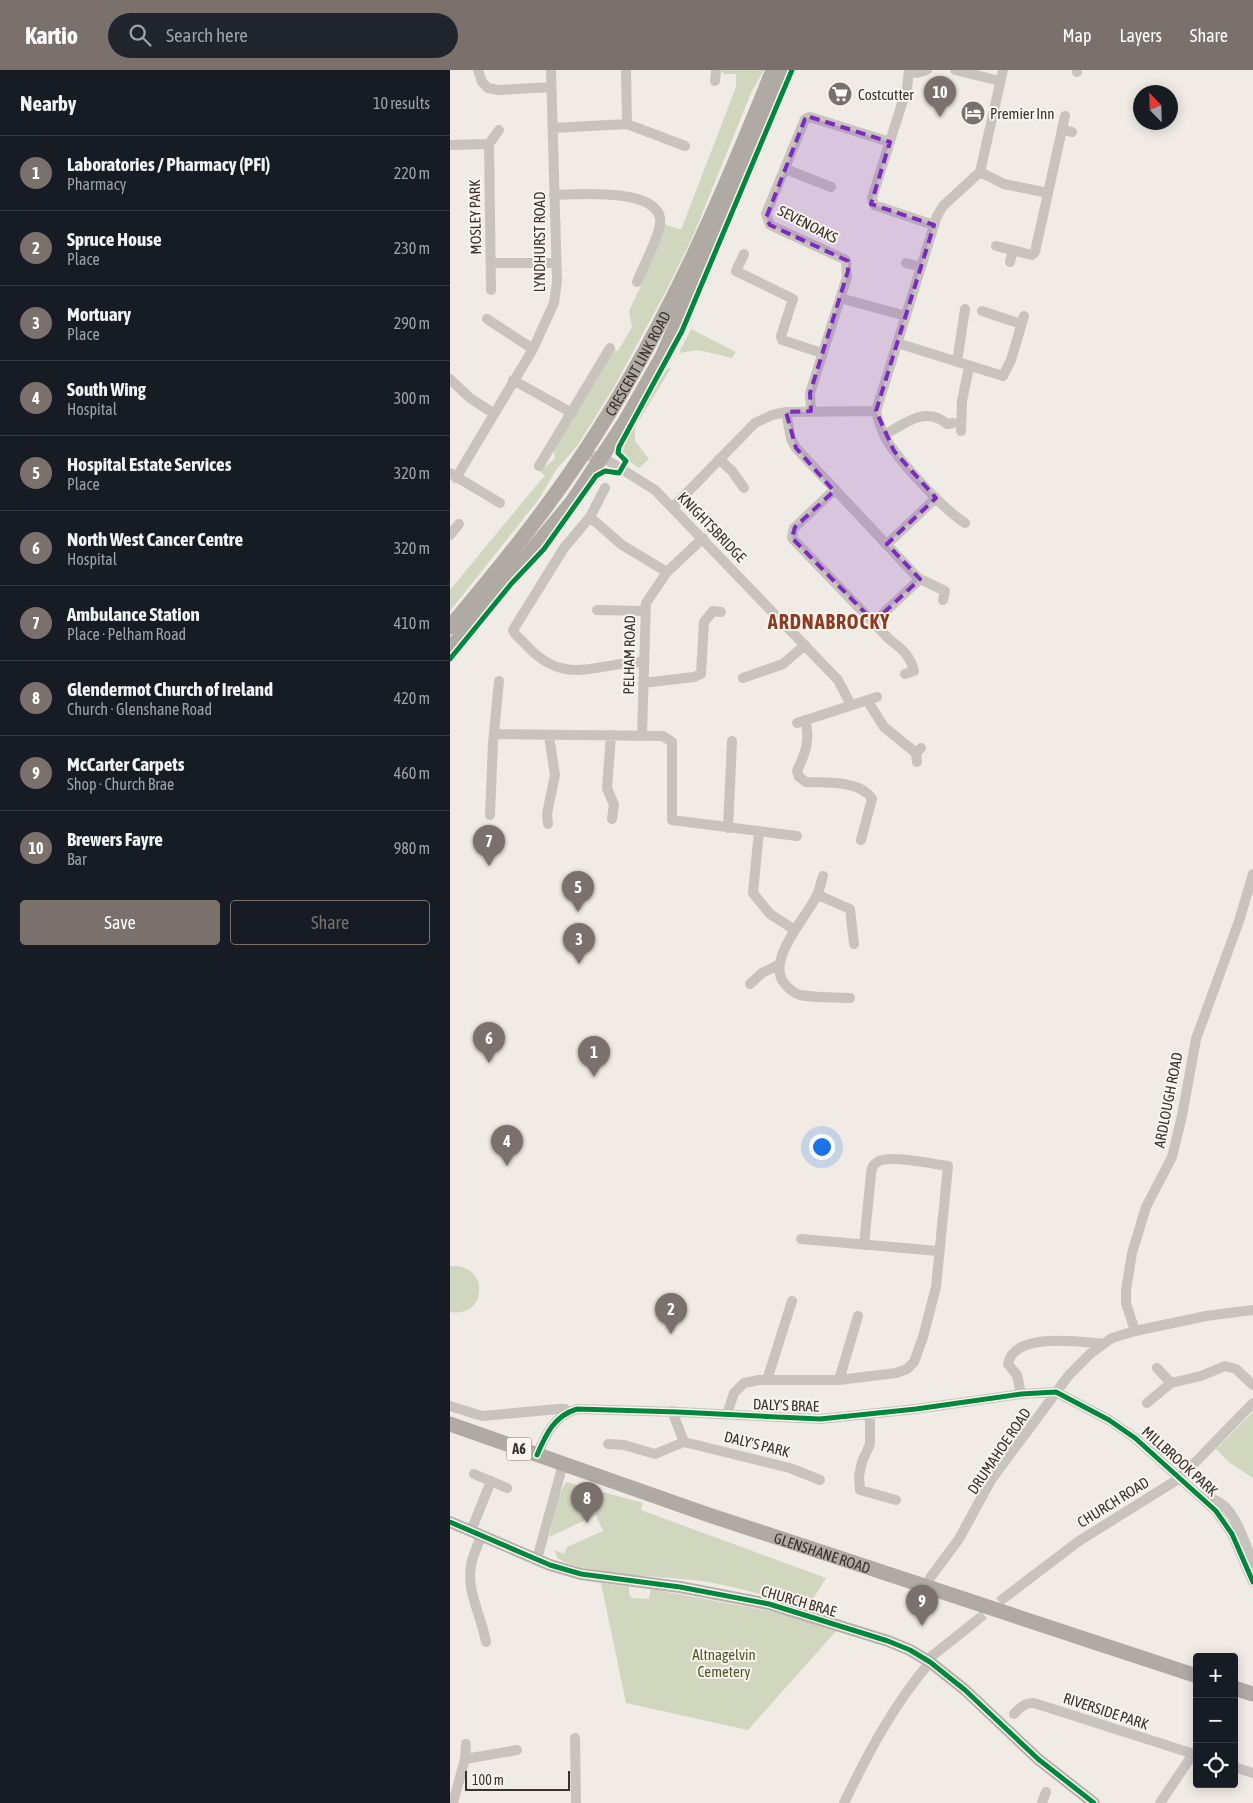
<!DOCTYPE html>
<meta charset="utf-8">
<style>
body{margin:0;font-family:"Asap Condensed",sans-serif;background:#20242c;color:#f1f3f6}
.controls{position:absolute;right:15px;bottom:15px;display:grid;overflow:hidden;border-radius:5px;box-shadow:0 2px 12px #0003}
.controls button{width:45px;height:45px;display:grid;place-items:center;padding:0;border:0;border-bottom:1px solid #363941;background:#171b24;color:#f1f3f6;font:25px sans-serif}
.compass{position:absolute;left:683px;top:15px;width:45px;height:45px;border-radius:50%;background:#171b24;box-shadow:0 2px 12px #0003;rotate:337deg}
.scale{position:absolute;left:15px;bottom:12px;width:105px;box-sizing:border-box;padding-left:5px;border:2px solid #3b302b;border-top:0;font-size:14px;line-height:18px;white-space:nowrap;color:#3b302b;-webkit-text-stroke:4px #fbf5ee;paint-order:stroke}
.you{position:absolute;left:371px;top:1076px;width:18px;height:18px;margin:-12px;border:4px solid #fff;border-radius:50%;background:#1a73e8;box-shadow:0 0 0 8px #1a73e833}
.badge{display:grid;place-items:center;width:32px;height:32px;border-radius:50%;background:#7a716c;color:#fff;font-size:16px;font-weight:700}
.pin{position:absolute;translate:-50% -41px;filter:drop-shadow(0 1px 2px #0008)}
.pin::after{content:'';position:absolute;top:26px;width:18px;height:15px;background:inherit;clip-path:polygon(0 0,100% 0,50% 100%)}
.list{margin:0;padding:0;list-style:none}
h2{display:flex;justify-content:space-between;align-items:center;height:65px;margin:0;padding:0 20px;font-size:21px}
h2 small{font-size:16px;font-weight:400;color:#9ea1a6}
.list li{display:grid;grid-template-columns:32px 1fr auto;gap:15px;align-items:center;box-sizing:border-box;height:75px;padding:0 20px;border-top:1px solid #363941}
.list b{display:block;font-size:19px;white-space:nowrap}
.list p{margin:0;font-size:16px;white-space:nowrap;color:#9ea1a6}
.list em{font-size:16px;font-style:normal;color:#9ea1a6}
.actions{display:flex;gap:10px;padding:15px 20px}
.actions a{flex:1;padding:11px 0;border:1px solid #7a716c;border-radius:5px;text-align:center;font-size:18px;color:#7a716c}
.actions .main{background:#7a716c;color:#fff}
.icon{flex:none;width:28px;height:28px;fill:none;stroke:currentColor;stroke-width:2;stroke-linecap:round;stroke-linejoin:round}
.map{position:relative;flex:none;width:803px;height:1733px;overflow:hidden}
header{display:flex;align-items:center;gap:30px;box-sizing:border-box;height:70px;padding:0 25px;background:#7a716c;color:#fff}
header strong{font-size:24px}
nav{display:flex;gap:28px;margin-inline-start:auto;font-size:18px}
.search{width:350px;height:45px;background:#20242c;display:flex;align-items:center;gap:12px;box-sizing:border-box;padding:0 18px;border-radius:28px;color:#9ea1a6;font-size:19px}
main{display:flex}
aside{flex:1;background:#171b24}
.map>svg:first-child{display:block}
</style>
<header>
<strong>Kartio</strong>
<div class="search"><svg class="icon" aria-label="search" viewBox="0 0 24 24"><circle cx="10" cy="10" r="6"/><path d="M15 15l6 6"/></svg>Search here</div>
<nav><a>Map</a><a>Layers</a><a>Share</a></nav>
</header>
<main>
<aside>
<h2>Nearby<small>10 results</small></h2>
<ul class="list">
<li><span class="badge">1</span><div><b>Laboratories / Pharmacy (PFI)</b><p>Pharmacy</p></div><em>220 m</em></li>
<li><span class="badge">2</span><div><b>Spruce House</b><p>Place</p></div><em>230 m</em></li>
<li><span class="badge">3</span><div><b>Mortuary</b><p>Place</p></div><em>290 m</em></li>
<li><span class="badge">4</span><div><b>South Wing</b><p>Hospital</p></div><em>300 m</em></li>
<li><span class="badge">5</span><div><b>Hospital Estate Services</b><p>Place</p></div><em>320 m</em></li>
<li><span class="badge">6</span><div><b>North West Cancer Centre</b><p>Hospital</p></div><em>320 m</em></li>
<li><span class="badge">7</span><div><b>Ambulance Station</b><p>Place · Pelham Road</p></div><em>410 m</em></li>
<li><span class="badge">8</span><div><b>Glendermot Church of Ireland</b><p>Church · Glenshane Road</p></div><em>420 m</em></li>
<li><span class="badge">9</span><div><b>McCarter Carpets</b><p>Shop · Church Brae</p></div><em>460 m</em></li>
<li><span class="badge">10</span><div><b>Brewers Fayre</b><p>Bar</p></div><em>980 m</em></li>
</ul>
<div class="actions"><a class="main">Save</a><a>Share</a></div>
</aside>
<div class="map">
<svg width="803" height="1733" viewBox="0 0 803 1733">
<rect width="100%" height="100%" fill="#f0ebe5"/>
<!-- green -->
<path fill="#d1d6bf" d="M270,0h44l-13,23 -58,143 -28,57 -51,94 -37,59 -21,24 -17,29 -89,112v-21l95,-115 -6,-4 16,-12 -1,-10 48,-81 13,-18 3,1 14,-24 -3,-16 12,-25 -2,-1 25,-61 17,6 55,-143v-13h-12z
M241,259l45,23 -4,6 -34,-8 -19,3z
M221,298l-36,59v14l14,18 -10,9 -17,-12 -1,-12 46,-75z
M0,1196c41,-3 37,53 0,46z
M803,1342v66l-24,-16 -13,-13z
M116,1412l77,21 -2,7 185,68 -18,29c-33,-8 -66,-19 -100,-25 -41,-7 -117,-4 -151,-24l-2,-8 9,4 3,-7 36,-16 -7,-16 -47,22 9,-39z
M151,1513l28,4v7l3,4 17,1 2,-10 151,28 35,13 -89,100 -122,-27z"/>
<g fill="none" stroke-linecap="round" stroke-linejoin="round">
<!-- minor-tunnel -->
<path stroke="#ccc6c0" stroke-width="10" stroke-dasharray="10 5" stroke-linecap="butt" d="M526,1551l28,-23"/>
<!-- minor -->
<path stroke="#c9c3be" stroke-width="10" d="M28,0l4,12 6,6 11,2 52,-3
M176,0l1,54
M459,0l-2,18 -35,110 2,7 60,20
M459,0l8,3 10,-3
M505,0l45,11
M627,2v-2
M265,11l1,-11
M103,58l74,-4 58,22
M612,59l10,3
M39,74l10,-14
M0,75l39,-1 2,146
M335,99l46,18
M530,102l24,12 44,9 -13,59 -3,3 -36,-9
M598,123l17,-77
M104,125c22,-1 111,-8 106,29 -2,15 -17,43 -23,58
M294,184l-8,17 57,28 -12,37 1,4 40,13
M560,192l3,-11
M41,193h65
M456,193l15,4
M390,228l66,18
M532,241l39,13
M37,249l46,30
M447,273l106,33 8,-16 13,-44
M507,292l8,-53
M0,309l20,19 23,15
M63,310l59,33
M361,341l-1,-18 37,-116 -1,-17 -76,-35 -4,-11 39,-95 5,-2 80,25
M336,342l5,27 5,9 122,130 27,13 -2,9
M511,361l1,-30 7,-34
M434,365c21,-11 41,-30 63,-11l6,-1
M131,386h15l11,4 48,30 183,190 13,25
M269,389l13,12 12,17
M89,396l71,-118
M0,403l50,30
M6,408l77,-129 21,-46 3,-22 -6,-211
M155,418l-15,29 -26,31 -51,82c2,6 8,9 12,14 40,44 69,19 118,18
M384,420l-40,38 -2,10 97,101c13,10 21,16 25,32l-9,3
M223,437l82,-84 17,-8 14,-3 90,-1
M140,447l32,28 45,27
M515,453c-21,-13 -68,-64 -80,-86 -4,-8 -7,-17 -9,-26l61,-195 6,-10 37,-34 23,-102
M0,465l9,-11
M437,474l49,-46
M147,540l47,1
M424,552l46,-43
M293,608l40,-14 22,-19
M193,613l51,-6 7,-3 3,-52 9,-11 8,1
M417,630l17,27 32,26
M355,650c6,19 0,34 -8,51l2,6 7,5c20,1 55,-2 66,17l-11,41
M347,653l80,-26
M45,664l168,2 9,6v78l125,16
M192,664l4,-131 21,-31 36,-34
M161,665l-4,53 7,17 -2,14
M467,692l-1,-9 5,-5
M40,745l3,-72 6,-62
M98,754l-1,-10 8,-39 -6,-39
M278,758l4,-87
M309,761l-6,62 17,21 25,16
M373,806c-2,6 -3,13 -6,19 -10,22 -51,64 -33,88 5,6 9,10 16,12 15,3 34,2 50,3
M368,825l32,14 4,35
M300,914l12,-11 16,-8
M351,1169l137,12
M685,1261l-9,-28v-13l6,-37 14,-46 26,-50 10,-41 14,-77 43,-118 14,-47
M707,1298l14,15
M317,1310l25,-79
M389,1310l19,-64
M571,1324l-4,-19 -9,-11c6,-33 72,-22 96,-20
M697,1333l24,-20 30,-7 24,-10 11,3 17,16
M0,1336l32,10 76,-7h7l2,3
M222,1341l12,31 106,26 30,12
M277,1344l7,-21 10,-10 15,-3h80l57,-7 11,-4 7,-7 9,-25 13,-50 12,-121c-15,-2 -57,-11 -69,-5 -6,3 -7,6 -8,13l-7,71
M420,1345v29l-8,18 -3,14 1,14 36,10
M158,1374l16,1 31,9 29,-12
M87,1385c9,-21 17,-39 40,-46l101,3 142,7 96,-10 105,-15 35,-2 53,28 26,18 81,73 16,23 21,48
M24,1404l33,14
M753,1429c30,-4 41,43 50,64
M21,1461l20,-50
M31,1466c-3,10 -9,20 -10,30 -5,24 11,52 15,76
M87,1489l26,-95
M477,1517l3,-9 29,-39 32,-59 78,-105 21,-21 22,-16 23,-7 71,-15 47,-6
M554,1528l75,-57 101,-63 73,-75
M477,1590l49,-39
M564,1644c5,-6 12,-12 20,-11l163,52
M125,1668l1,65
M15,1689l1,-15
M784,1697l19,6
M3,1733l12,-44 52,-9
M394,1733c24,-50 50,-99 86,-141
M592,1733l4,-11
M710,1733l33,-49"/>
<!-- major -->
<path stroke="#b8b1ad" stroke-width="12" d="M0,1452l100,43 31,9 99,13 89,17 119,37 22,9 20,12 35,28 73,69 56,44"/>
<!-- highway -->
<g stroke="#afaaa4" stroke-width="15">
<path id="s1" d="M0,557c52,-62 103,-125 146,-193 73,-114 127,-239 177,-364"/>
<path d="M0,579l122,-147 54,-82 37,-65 123,-285"/>
<path id="s2" d="M0,1354l256,90 491,162"/>
<path d="M784,1618l19,6"/>
</g>
<defs>
<path id="cycleway" d="M0,589l61,-75 33,-35 52,-73 9,-5 14,2 7,-12 -8,-8 1,-6 63,-116 110,-261
M87,1385c9,-21 17,-39 40,-46l101,3 142,7 96,-10 105,-15 35,-2 53,28 26,18 81,73 16,23 21,48
M0,1452l100,43 31,9 99,13 89,17 119,37 22,9 20,12 35,28 73,69 56,44"/>
</defs>
<!-- cycleway casing -->
<use href="#cycleway" stroke="#fbf5ee" stroke-width="8"/>
<!-- cycleway -->
<use href="#cycleway" stroke="#00873e" stroke-width="5"/>
</g>
<!-- marked area -->
<path fill="#7b2cbf" fill-opacity="0.2" stroke="#7b2cbf" stroke-width="4" stroke-dasharray="10 6" stroke-linejoin="round" d="M360,47l80,25 -19,62 63,21 -58,186 18,40 42,47 -49,46 33,35 -46,43 -82,-84 3,-11 39,-36 -38,-43 -10,-36 25,-1 -1,-18 38,-122v-10l-78,-36 -4,-7 39,-99z"/>
<!-- icons -->
<defs>
<symbol id="supermarket-disc" viewBox="-11 -11 22 22"><circle r="9.5" fill="#7a716c" stroke="#fbf5ee"/><path d="M-6-5.5h2.5l.6 2H6L4.5 2H-2.5L-4.4-4H-6ZM-1.5 3.2a1.3 1.3 0 1 0 .1 0ZM3 3.2a1.3 1.3 0 1 0 .1 0Z" fill="#fff"/></symbol>
<symbol id="hotel-disc" viewBox="-11 -11 22 22"><circle r="9.5" fill="#7a716c" stroke="#fbf5ee"/><path d="M-6-4.5h1.5V1H6V5H4.5V3h-9V5H-6ZM-4 0a1.8 1.8 0 1 1 3.6 0ZM.5 0V-2.5h3Q6-2.5 6 0Z" fill="#fff"/></symbol>
</defs>
<g fill-rule="evenodd">
<use href="#supermarket-disc" x="376" y="10" width="28" height="28"/>
<use href="#hotel-disc" x="509" y="29" width="28" height="28"/>
</g>
<g text-anchor="middle" dominant-baseline="central" stroke-width="4" stroke-linejoin="round" paint-order="stroke">
<!-- shield labels -->
<rect fill="#fbf5ee" stroke="#756b66" stroke-width="1" x="56.5" y="1367.5" width="25" height="23" rx="4"/>
<g font-size="14" font-weight="bold" fill="#3b302b">
<text x="69" y="1379">A6</text>
</g>
<!-- poi labels -->
<g font-size="15" fill="#3b302b" stroke="#fbf5ee" text-anchor="start">
<text x="408" y="24">Costcutter</text>
<text x="540" y="43">Premier Inn</text>
</g>
<!-- street labels -->
<g font-size="15" fill="#3b302b" stroke="#fbf5ee">
<text transform="translate(25 147) rotate(-91)">MOSLEY PARK</text>
<text transform="translate(358 154) rotate(27)">SEVENOAKS</text>
<text transform="translate(89 172) rotate(-90)">LYNDHURST ROAD</text>
<text stroke="none"><textPath href="#s1" startOffset="324">CRESCENT LINK ROAD</textPath></text>
<text transform="translate(262 457) rotate(46)">KNIGHTSBRIDGE</text>
<text transform="translate(179 585) rotate(-89)">PELHAM ROAD</text>
<text transform="translate(718 1030) rotate(-79)">ARDLOUGH ROAD</text>
<text transform="translate(336 1335) rotate(2)">DALY'S BRAE</text>
<text transform="translate(307 1374) rotate(14)">DALY'S PARK</text>
<text transform="translate(549 1381) rotate(-56)">DRUMAHOE ROAD</text>
<text transform="translate(730 1391) rotate(42)">MILLBROOK PARK</text>
<text transform="translate(663 1432) rotate(-32)">CHURCH ROAD</text>
<text stroke="none"><textPath href="#s2" startOffset="394">GLENSHANE ROAD</textPath></text>
<text transform="translate(349 1531) rotate(16)">CHURCH BRAE</text>
<text transform="translate(656 1641) rotate(18)">RIVERSIDE PARK</text>
</g>
<!-- park labels -->
<g font-size="15" fill="#4a5a2e" stroke="#fbf5ee">
<text x="274" y="1584">Altnagelvin<tspan x="274" dy="17">Cemetery</tspan></text>
</g>
<!-- district labels -->
<g font-size="20" font-weight="bold" letter-spacing="1" fill="#8c3b22" stroke="#fbf5ee">
<text x="379" y="551">ARDNABROCKY</text>
</g>
</g>
</svg>
<div class="controls">
<button>+</button>
<button>−</button>
<button><svg class="icon" aria-label="locate" viewBox="0 0 24 24"><circle cx="12" cy="12" r="6"/><path d="M12 2v4M12 18v4M2 12h4M18 12h4"/></svg></button>
</div>
<svg class="compass" viewBox="-18 -18 36 36"><path d="M0-13l5 13h-10z" fill="#e53935"/><path d="M0 13l5-13h-10z" fill="#9ea1a6"/></svg>
<div class="scale">100 m</div>
<div class="you"></div>
<div class="pin badge" style="left:144px;top:1007px">1</div>
<div class="pin badge" style="left:221px;top:1264px">2</div>
<div class="pin badge" style="left:129px;top:894px">3</div>
<div class="pin badge" style="left:57px;top:1096px">4</div>
<div class="pin badge" style="left:128px;top:842px">5</div>
<div class="pin badge" style="left:39px;top:993px">6</div>
<div class="pin badge" style="left:39px;top:796px">7</div>
<div class="pin badge" style="left:137px;top:1453px">8</div>
<div class="pin badge" style="left:472px;top:1556px">9</div>
<div class="pin badge" style="left:490px;top:47px">10</div>
</div>
</main>
